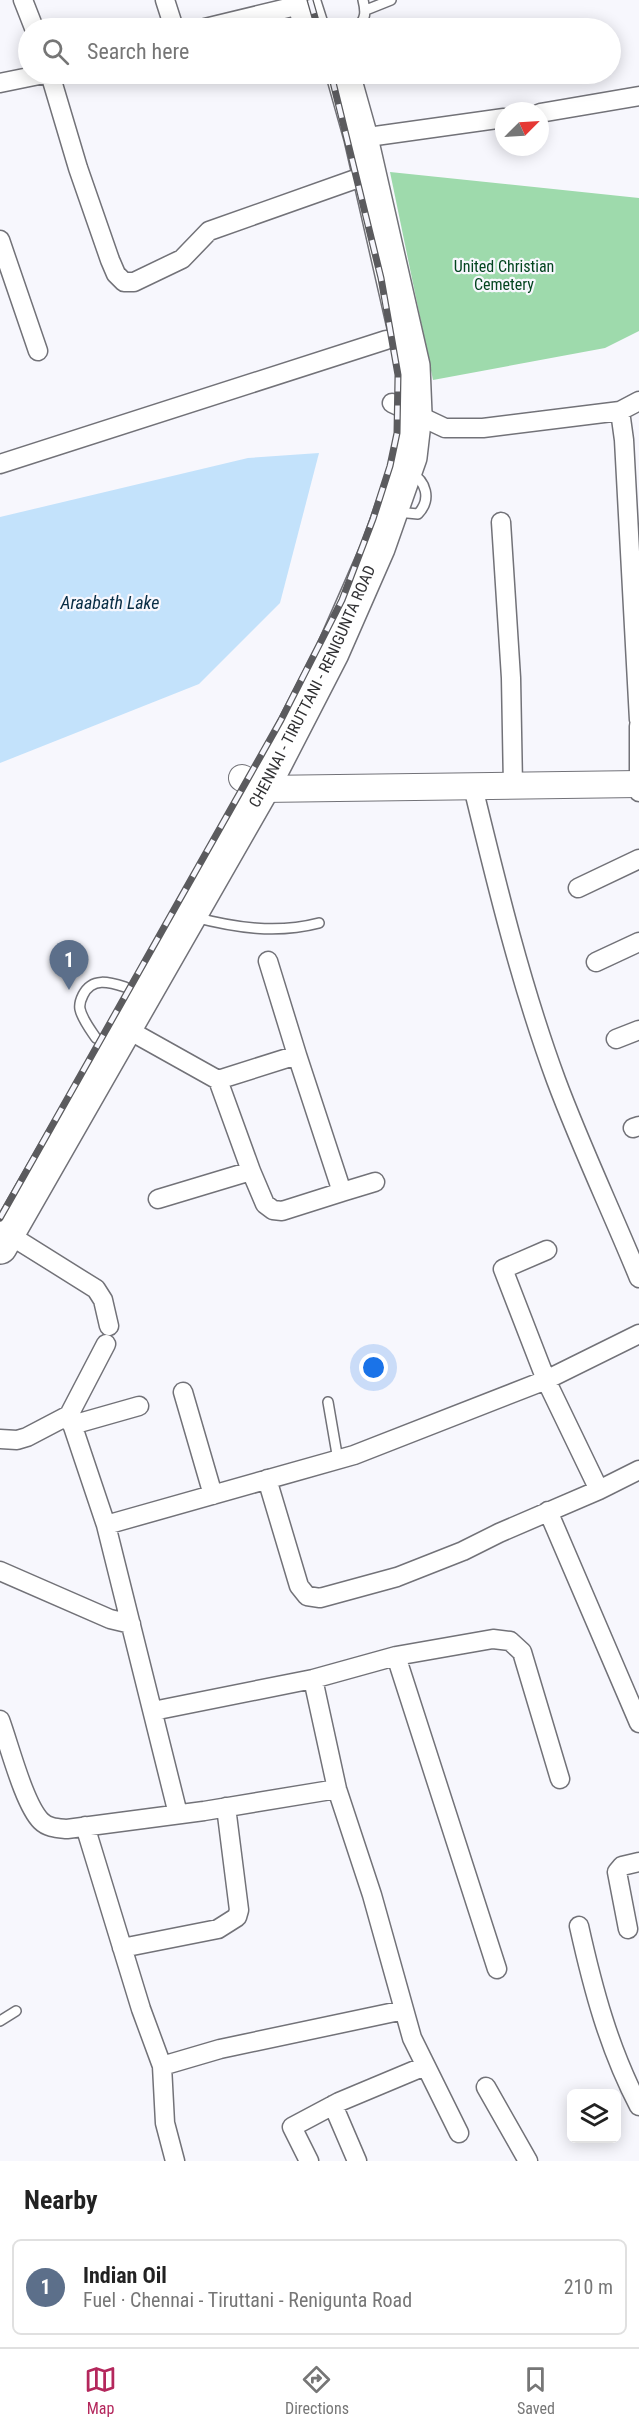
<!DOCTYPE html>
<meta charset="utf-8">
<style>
body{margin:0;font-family:"Roboto Condensed",sans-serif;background:#f2f2f2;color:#222}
.controls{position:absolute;right:18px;bottom:18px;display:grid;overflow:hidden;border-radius:9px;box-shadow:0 3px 15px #0003}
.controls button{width:54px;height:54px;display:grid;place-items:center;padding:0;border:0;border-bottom:2px solid #e0e0e0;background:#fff;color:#222;font:30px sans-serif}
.compass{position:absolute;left:495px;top:102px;width:54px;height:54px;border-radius:50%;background:#fff;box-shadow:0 3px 15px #0003;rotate:66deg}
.you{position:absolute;left:374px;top:1368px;width:21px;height:21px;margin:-15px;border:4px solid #fff;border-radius:50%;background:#1a73e8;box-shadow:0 0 0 9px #1a73e833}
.badge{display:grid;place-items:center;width:39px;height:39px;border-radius:50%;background:#b4275c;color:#fff;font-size:20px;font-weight:700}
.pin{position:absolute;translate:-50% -50px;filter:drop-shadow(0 2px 3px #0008)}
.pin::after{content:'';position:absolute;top:32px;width:21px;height:18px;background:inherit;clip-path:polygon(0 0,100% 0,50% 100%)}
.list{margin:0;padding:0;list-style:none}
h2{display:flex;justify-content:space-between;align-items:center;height:78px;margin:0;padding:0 24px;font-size:26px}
h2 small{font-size:20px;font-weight:400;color:#767676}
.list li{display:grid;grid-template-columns:39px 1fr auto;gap:18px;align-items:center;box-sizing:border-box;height:96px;margin:0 12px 12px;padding:0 12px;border:2px solid #e0e0e0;border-radius:9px}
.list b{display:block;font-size:22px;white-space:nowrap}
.list p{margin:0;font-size:20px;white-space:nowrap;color:#767676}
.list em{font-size:20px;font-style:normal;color:#767676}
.icon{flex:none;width:33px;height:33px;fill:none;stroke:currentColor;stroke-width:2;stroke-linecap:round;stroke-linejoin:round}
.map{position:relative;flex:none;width:639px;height:2161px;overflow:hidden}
.search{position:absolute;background:#fff;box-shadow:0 3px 15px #0003;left:18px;right:18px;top:18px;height:66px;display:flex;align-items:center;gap:15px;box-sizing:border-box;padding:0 21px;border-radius:33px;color:#767676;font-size:22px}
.sheet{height:186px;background:#fff}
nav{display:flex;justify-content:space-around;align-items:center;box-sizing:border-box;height:84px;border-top:2px solid #e0e0e0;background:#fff;font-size:16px;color:#767676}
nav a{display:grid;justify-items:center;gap:3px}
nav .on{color:#b4275c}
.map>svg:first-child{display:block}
</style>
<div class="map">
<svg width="639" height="2161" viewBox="0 0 639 2161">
<rect width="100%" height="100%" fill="#f7f7fd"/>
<!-- green -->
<path fill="#9edaac" d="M390,172l249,26v133l-34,17 -172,32z"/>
<!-- water -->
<path fill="#c3e2fb" d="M319,453l-39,150 -81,81 -199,79v-246l248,-59z"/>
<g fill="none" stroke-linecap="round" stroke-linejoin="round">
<defs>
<path id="lane" d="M366,10l25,-10
M357,28c9,-9 9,-16 6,-28
M397,512l21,2c14,-15 8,-33 -8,-42
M194,917c42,11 83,17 125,6
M96,1038c-6,-9 -14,-19 -16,-29 -1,-5 1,-10 3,-14 9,-18 26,-13 42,-8
M328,1402l10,58
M0,2021l16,-10"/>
<path id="street" d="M23,0l11,28
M165,0l9,28
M205,28l99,-24
M50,74l28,94 32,92 6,14 8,8h10l48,-23 27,-28 144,-51
M0,83l44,-9
M540,113l99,-17
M361,138l143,-20
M0,240l38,111
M392,403l53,25h38l137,-17 19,-10
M620,411l4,29 15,280
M0,464l386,-124
M501,522l10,156 2,108
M639,726v66
M473,787c24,99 48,198 83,293 25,67 56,132 83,198
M578,888l61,-29
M268,961l29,94
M596,962l43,-20
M125,1028l93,52 79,-25 45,137 -60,19 -9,-1 -8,-6 -14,-33 -33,-91
M616,1039l23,-9
M633,1128l6,-2
M342,1192l33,-10
M158,1199l93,-28
M8,1234l88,55 7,11 6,26
M547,1250l-44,19 43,111 53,110
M183,1392l30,103
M69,1415l37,110 72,289
M72,1425l67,-19
M0,1439l17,1 10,-3 42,-22 37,-71
M267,1479l32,107 8,10 13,2 77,-21 66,-26 36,-18 100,-43 40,-20
M548,1511l91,212
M106,1525l248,-70 192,-75 93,-46
M0,1571l110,48 21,5
M396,1656l101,313
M313,1679l24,110 35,106 40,143 47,95
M153,1711l160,-32 83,-23 97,-17 17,2 12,11 38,127
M0,1720c9,24 24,84 41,101 7,7 16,7 26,8l137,-18 133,-22
M85,1826l56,183 21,57 58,-17 184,-39
M579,1926c14,63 30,123 60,180
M628,1929l-11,-57 5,-6 17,-4
M122,1948l96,-19 19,-12 2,-7 -13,-103
M162,2066l3,57 10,38
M486,2087l42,74
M333,2105l24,56
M309,2161l-17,-34 47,-25 86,-36"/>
<path id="secondary" d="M242,778l20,11 377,-5"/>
<g id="highway">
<path d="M303,0l9,28"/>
<path id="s1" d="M0,1247l262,-458 70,-136 46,-105 32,-91 5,-43 -2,-48 -52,-228 -18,-64"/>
</g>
</defs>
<!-- lane casing -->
<use href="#lane" stroke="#727278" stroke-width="12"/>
<!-- street casing -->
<use href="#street" stroke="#727278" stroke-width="21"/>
<!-- secondary casing -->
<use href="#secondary" stroke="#727278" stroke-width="28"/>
<!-- highway casing -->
<use href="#highway" stroke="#727278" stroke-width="36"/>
<!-- lane -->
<use href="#lane" stroke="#fff" stroke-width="9"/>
<!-- street -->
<use href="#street" stroke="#fff" stroke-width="18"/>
<!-- secondary -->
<use href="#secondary" stroke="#fff" stroke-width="26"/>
<!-- highway -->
<use href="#highway" stroke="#fff" stroke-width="33"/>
<defs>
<path id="rail" d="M310,0l8,28
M0,1218l281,-498 61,-120 31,-81 17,-53 7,-33 1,-58 -17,-97 -50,-204"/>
</defs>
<!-- rail casing -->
<use href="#rail" stroke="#5b5b5e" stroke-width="7"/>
<!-- rail -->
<use href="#rail" stroke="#f7f7fd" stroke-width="4.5" stroke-dasharray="14" stroke-linecap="butt"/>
</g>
<g text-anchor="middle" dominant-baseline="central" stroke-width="4.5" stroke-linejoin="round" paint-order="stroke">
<!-- park labels -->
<g font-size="16" fill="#03451f" stroke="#f7f7fd">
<text x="504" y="266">United Christian<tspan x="504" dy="18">Cemetery</tspan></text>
</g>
<!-- street labels -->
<g font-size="16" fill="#313133" stroke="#f7f7fd">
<text stroke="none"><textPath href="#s1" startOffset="642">CHENNAI - TIRUTTANI - RENIGUNTA ROAD</textPath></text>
</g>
<!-- water labels -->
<g font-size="18" font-style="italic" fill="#072c44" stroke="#f7f7fd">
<text x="110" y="602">Araabath Lake</text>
</g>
</g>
</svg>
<div class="controls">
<button><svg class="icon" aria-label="layers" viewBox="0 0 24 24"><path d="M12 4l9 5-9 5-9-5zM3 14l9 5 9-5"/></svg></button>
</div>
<svg class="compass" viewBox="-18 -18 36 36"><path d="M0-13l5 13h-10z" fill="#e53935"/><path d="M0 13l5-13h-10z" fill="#767676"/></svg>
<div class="you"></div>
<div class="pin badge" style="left:69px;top:990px;background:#5c6f8a">1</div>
<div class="search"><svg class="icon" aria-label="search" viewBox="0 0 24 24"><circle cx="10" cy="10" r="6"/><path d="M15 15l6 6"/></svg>Search here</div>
</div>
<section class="sheet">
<h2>Nearby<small></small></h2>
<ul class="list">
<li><span class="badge" style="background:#5c6f8a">1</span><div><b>Indian Oil</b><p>Fuel · Chennai - Tiruttani - Renigunta Road</p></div><em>210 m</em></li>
</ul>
</section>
<nav>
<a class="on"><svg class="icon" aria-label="map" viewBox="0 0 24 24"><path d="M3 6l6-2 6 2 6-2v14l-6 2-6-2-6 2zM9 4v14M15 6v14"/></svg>Map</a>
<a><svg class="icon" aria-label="directions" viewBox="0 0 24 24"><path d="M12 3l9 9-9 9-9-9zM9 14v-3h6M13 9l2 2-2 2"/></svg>Directions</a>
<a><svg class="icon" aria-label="saved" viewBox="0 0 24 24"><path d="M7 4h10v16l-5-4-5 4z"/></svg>Saved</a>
</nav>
